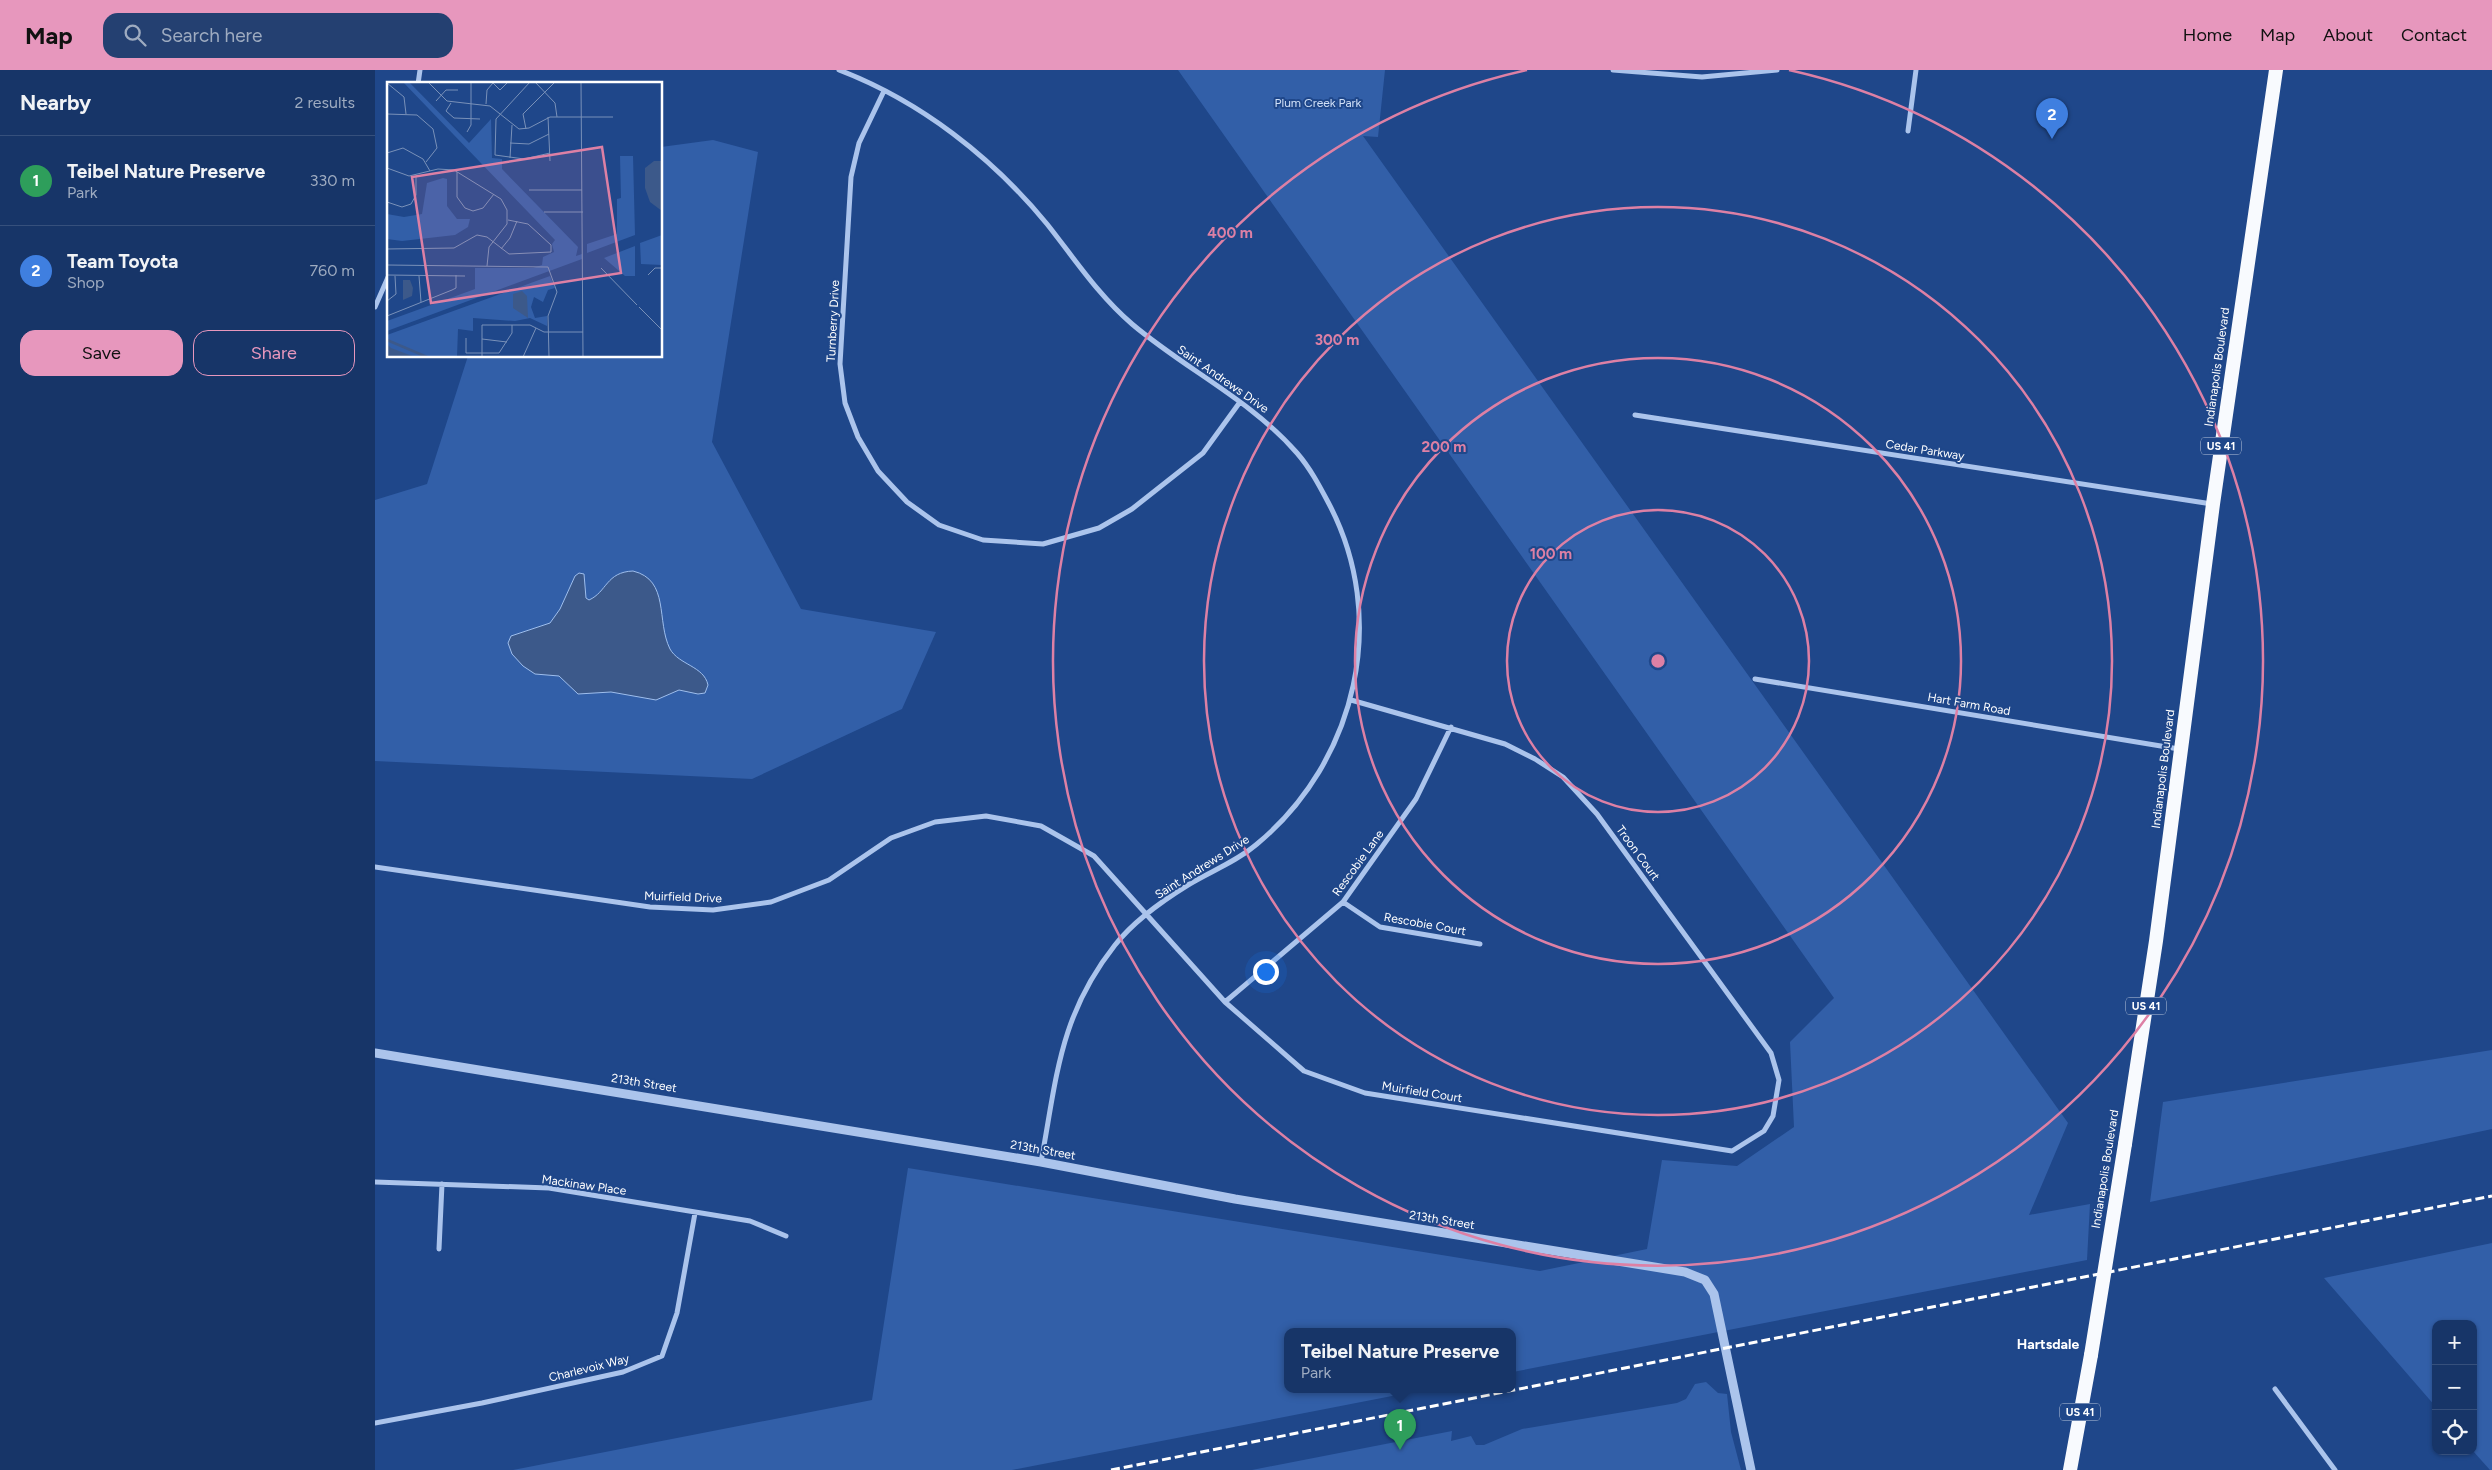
<!DOCTYPE html>
<meta charset="utf-8">
<style>
body{margin:0;font-family:Figtree,sans-serif;background:#244071;color:#f1f3f6}
.controls{position:absolute;right:15px;bottom:15px;display:grid;overflow:hidden;border-radius:10px;box-shadow:0 1px 4px #0004}
.controls button{width:45px;height:45px;display:grid;place-items:center;padding:0;border:0;border-bottom:1px solid #36507c;background:#173568;color:#f1f3f6;font:25px sans-serif}
.you{position:absolute;left:890px;top:901px;width:18px;height:18px;margin:-12px;border:4px solid #fff;border-radius:50%;background:#1a73e8;box-shadow:0 0 0 8px #1a73e833}
.badge{display:grid;place-items:center;width:32px;height:32px;border-radius:50%;background:#e797bd;color:#fff;font-size:16px;font-weight:700}
.pin{position:absolute;translate:-50% -41px;filter:drop-shadow(0 1px 2px #0008)}
.pin::after{content:'';position:absolute;top:26px;width:18px;height:15px;background:inherit;clip-path:polygon(0 0,100% 0,50% 100%)}
.popup{position:absolute;left:909px;top:1258px;width:232px;height:65px;box-sizing:border-box;display:grid;place-content:center;border-radius:10px;background:#173568;filter:drop-shadow(0 1px 4px #0005);font-size:16px;white-space:nowrap;color:#9eabc0}
.popup b{font-size:19px;color:#f1f3f6}
.popup::after{content:'';position:absolute;left:50%;top:100%;margin-left:-10px;border:10px solid transparent;border-top-color:#173568}
.list{margin:0;padding:0;list-style:none}
h2{display:flex;justify-content:space-between;align-items:center;height:65px;margin:0;padding:0 20px;font-size:21px}
h2 small{font-size:16px;font-weight:400;color:#9eabc0}
.list li{display:grid;grid-template-columns:32px 1fr auto;gap:15px;align-items:center;box-sizing:border-box;height:90px;padding:0 20px;border-top:1px solid #36507c}
.list b{display:block;font-size:19px;white-space:nowrap}
.list p{margin:0;font-size:16px;white-space:nowrap;color:#9eabc0}
.list em{font-size:16px;font-style:normal;color:#9eabc0}
.actions{display:flex;gap:10px;padding:15px 20px}
.actions a{flex:1;padding:11px 0;border:1px solid #e797bd;border-radius:15px;text-align:center;font-size:18px;color:#e797bd}
.actions .main{background:#e797bd;color:#111}
.icon{flex:none;width:28px;height:28px;fill:none;stroke:currentColor;stroke-width:2;stroke-linecap:round;stroke-linejoin:round}
.map{position:relative;flex:none;width:2117px;height:1400px;overflow:hidden}
header{display:flex;align-items:center;gap:30px;box-sizing:border-box;height:70px;padding:0 25px;background:#e797bd;color:#111}
header strong{font-size:24px}
nav{display:flex;gap:28px;margin-inline-start:auto;font-size:18px}
.search{width:350px;height:45px;background:#244071;display:flex;align-items:center;gap:12px;box-sizing:border-box;padding:0 18px;border-radius:15px;color:#9eabc0;font-size:19px}
main{display:flex}
aside{flex:1;background:#173568}
.map>svg:first-child{display:block}
</style>
<header>
<strong>Map</strong>
<div class="search"><svg class="icon" aria-label="search" viewBox="0 0 24 24"><circle cx="10" cy="10" r="6"/><path d="M15 15l6 6"/></svg>Search here</div>
<nav><a>Home</a><a>Map</a><a>About</a><a>Contact</a></nav>
</header>
<main>
<aside>
<h2>Nearby<small>2 results</small></h2>
<ul class="list">
<li><span class="badge" style="background:#2e9e5b">1</span><div><b>Teibel Nature Preserve</b><p>Park</p></div><em>330 m</em></li>
<li><span class="badge" style="background:#3f7fe0">2</span><div><b>Team Toyota</b><p>Shop</p></div><em>760 m</em></li>
</ul>
<div class="actions"><a class="main">Save</a><a>Share</a></div>
</aside>
<div class="map">
<svg width="2117" height="1400" viewBox="0 0 2117 1400">
<rect width="100%" height="100%" fill="#1f478a"/>
<!-- green -->
<path fill="#325fa8" d="M803,0h207l-7,67 -15,-1 705,987 -39,92 61,-11 -3,56 -574,112v-41h-226v58h141l-416,81h-499l359,-70 36,-232 632,103 107,-22 15,-89 75,6 57,-39 -4,-85 44,-44z
M338,70l45,12 -46,290 89,167 135,23 -34,77 -150,70 -377,-18v-261l52,-16 41,-128h193v-209z
M2117,980v79l-342,73 13,-100z
M2117,1173v227h-2l-17,-19v-127h-37v83l-112,-129z
M1331,1312l12,11 9,1 4,38 10,38h-489l200,-39 -1,10 20,-5 5,9h8l38,-16 155,-26 9,-4 9,-15z"/>
<!-- water -->
<path fill="#3c598a" stroke="#9ebeed" d="M258,501c37,9 23,50 37,78 9,16 34,17 38,36l-3,8 -7,1 -19,-4 -23,10 -45,-8 -33,2 -19,-18 -24,-2 -12,-8 -11,-12 -4,-11 3,-7 39,-13 10,-14 15,-33 4,-3 5,1 2,24 3,2c18,-8 17,-28 44,-29z"/>
<g fill="none" stroke-linecap="round" stroke-linejoin="round">
<!-- minor -->
<path stroke="#abc4ec" stroke-width="5" d="M464,0c81,31 153,87 208,154 27,34 51,71 85,100 53,45 119,76 165,129 13,15 22,32 31,49 62,116 29,259 -71,342 -21,18 -46,27 -69,41 -26,16 -54,36 -73,60 -56,71 -58,132 -74,217
M1238,0l89,7 75,-7
M43,14l2,-14
M509,21l-25,52 -8,34 -11,187 5,39 13,34 20,34 29,31 32,23 44,15 60,4 56,-16 33,-19 71,-56 37,-51
M1533,61l8,-61
M0,237l14,-32
M1260,345l577,89
M1380,609l424,70
M0,797l275,40 63,3 58,-8 58,-22 62,-42 44,-16 51,-6 55,10 53,30 131,146 79,69 61,22 367,58 32,-20 9,-15 6,-36 -8,-27 -174,-239 -34,-37 -28,-18 -30,-15 -154,-44
M968,832l37,25 100,17
M850,932l118,-100 73,-103 35,-72
M0,1112l174,6 201,33 36,15
M64,1179l3,-65
M1900,1319l60,81
M0,1353l107,-20 141,-31 39,-16 15,-43 18,-100"/>
<!-- tertiary -->
<path stroke="#abc4ec" stroke-width="9" d="M0,983l666,109 194,37 450,73 20,8 9,14 37,176"/>
<!-- trunk -->
<path stroke="#f8fafe" stroke-width="14" d="M1750,1074l31,-203 57,-437 63,-434
M1695,1400l21,-115"/>
<!-- rail -->
<path stroke="#fff" stroke-width="3" stroke-dasharray="9 4" stroke-linecap="butt" d="M736,1400l1381,-274"/>
<!-- trunk-bridge -->
<path stroke="#f8fafe" stroke-width="14" d="M1716,1285l34,-211"/>
</g>
<!-- distance rings -->
<g fill="none" stroke="#dd80a5" stroke-width="2.5">
<circle cx="1283" cy="591" r="151"/>
<circle cx="1283" cy="591" r="303"/>
<circle cx="1283" cy="591" r="454"/>
<path d="M1414 0A605 605 0 1 1 1152 0"/>
</g>
<g text-anchor="middle" dominant-baseline="central" stroke-width="4" stroke-linejoin="round" paint-order="stroke">
<!-- shield labels -->
<g fill="#1f478a" stroke="#bcc8dc" stroke-width="1">
<rect x="1826" y="367.5" width="40" height="17" rx="4"/>
<rect x="1751" y="927.5" width="40" height="17" rx="4"/>
<rect x="1685" y="1333.5" width="40" height="17" rx="4"/>
</g>
<g font-size="11" font-weight="bold" fill="#fff">
<text x="1846" y="376">US 41</text>
<text x="1771" y="936">US 41</text>
<text x="1705" y="1342">US 41</text>
</g>
<!-- park labels -->
<g font-size="12" fill="#d0e0f8" stroke="#1f478a">
<text x="943" y="33">Plum Creek Park</text>
</g>
<!-- street labels -->
<g font-size="12" fill="#fff" stroke="#1f478a">
<text transform="translate(458 251) rotate(-87)">Turnberry Drive</text>
<text transform="translate(1842 297) rotate(-82)">Indianapolis Boulevard</text>
<text transform="translate(848 309) rotate(35)">Saint Andrews Drive</text>
<text transform="translate(1550 380) rotate(9)">Cedar Parkway</text>
<text transform="translate(1594 634) rotate(10)">Hart Farm Road</text>
<text transform="translate(1788 699) rotate(-83)">Indianapolis Boulevard</text>
<text transform="translate(1263 783) rotate(54)">Troon Court</text>
<text transform="translate(983 793) rotate(-54)">Rescobie Lane</text>
<text transform="translate(827 797) rotate(-32)">Saint Andrews Drive</text>
<text transform="translate(308 827) rotate(2)">Muirfield Drive</text>
<text transform="translate(1050 854) rotate(10)">Rescobie Court</text>
<text transform="translate(269 1013) rotate(9)">213th Street</text>
<text transform="translate(1047 1022) rotate(9)">Muirfield Court</text>
<text transform="translate(668 1080) rotate(10)">213th Street</text>
<text transform="translate(1730 1099) rotate(-81)">Indianapolis Boulevard</text>
<text transform="translate(209 1115) rotate(8)">Mackinaw Place</text>
<text transform="translate(1067 1150) rotate(9)">213th Street</text>
<text transform="translate(214 1298) rotate(-14)">Charlevoix Way</text>
</g>
<!-- neighbourhood labels -->
<g font-size="14" font-weight="bold" fill="#fff" stroke="#1f478a">
<text x="1673" y="1274">Hartsdale</text>
</g>
</g>
<!-- overview -->
<g transform="translate(12 12)">
<rect width="275" height="275" fill="#1f478a"/>
<path d="M16,0h6l60,61 22,-24 1,39 10,1v10l76,78 -2,9 6,-2v5l-195,72v-10l88,-32v-21h58l9,-3 1,-8 11,-5 -2,-8 3,-4zM233,74h13l2,79 -48,18v-9l30,-10v-35l4,-1zM56,96l4,1v27l10,13h13l-2,8 -13,8 -53,6 -15,-2v-25l17,3 18,-3 5,-31zM275,153v30l-21,-1 -1,-21zM248,164v30h-10l-21,-18zM163,194l5,12 -7,2 -5,12 -9,-5 -3,10 4,11 12,-2v10l-17,-8 -15,3 -42,-3v13l-15,-2 -1,28h-70v-22z" fill="#325fa8"/>
<path d="M267,79h8v50l-12,-9 -5,-14v-20zM16,198h7l3,8 -1,8 -9,4zM135,209l5,5 1,22 -15,-10v-14zM1,263l3,3 24,9h-28z" fill="#3c598a"/>
<path fill="none" stroke="#3c598a" stroke-width="2.5" d="M0,258l40,17"/>
<path fill="none" stroke="#7991b9" stroke-width="1" d="M41,0l19,19 43,5 29,23 10,-1 21,-11h63M143,0l-34,37 -1,36 29,4 26,-6M148,0l20,21 2,14M194,0l2,275M0,1l17,14 2,17M106,1l7,7 8,-8M49,19l10,-11h12M64,21l-5,8 8,7 26,1M99,22l1,-14 6,-7M0,32l30,1 16,14 4,19 -11,14M161,35l2,44M139,47l-3,-15 32,-32M80,50l4,-7v-43M123,61l19,1 20,-10M0,71l16,-5 20,11 7,12M123,76l2,-33M0,86l22,8 29,-7 16,1 47,29 6,11v14l-18,23 -2,19M70,90v25l8,11 8,3 10,-3 11,-14M142,108h53M0,120l15,5 9,-3 5,-9v-19M157,130h39M0,167l67,-1 23,-13 10,2 22,17 42,-2v-7l-23,-21 -20,-4M114,167l9,-11 7,-17M0,183l161,2 9,25 -9,24 1,41M214,186l36,37M0,193l78,1M261,193l7,-7h7M32,194l2,26M0,219l9,-7 -1,-18M252,225l23,23M0,234l65,-26 4,-2v-13M79,256v15h33l13,-20v-8M95,257l25,3M95,275v-32h48l14,7h39M136,275l13,-29"/>
<path fill="#dd80a5" fill-opacity="0.15" stroke="#dd80a5" stroke-width="2.5" d="M215,65l19,126 -190,30 -19,-126z"/>
<rect width="275" height="275" fill="none" stroke="#fff" stroke-width="2.5"/>
</g>
<circle cx="1283" cy="591" r="8" fill="#dd80a5" stroke="#1f478a" stroke-width="2.5"/>
<g font-size="15" text-anchor="middle" font-weight="bold" fill="#dd80a5" stroke="#1f478a" stroke-width="4" stroke-linejoin="round" paint-order="stroke">
<text x="855" y="168">400 m</text>
<text x="962" y="275">300 m</text>
<text x="1069" y="382">200 m</text>
<text x="1176" y="489">100 m</text>
</g>
</svg>
<div class="controls">
<button>+</button>
<button>−</button>
<button><svg class="icon" aria-label="locate" viewBox="0 0 24 24"><circle cx="12" cy="12" r="6"/><path d="M12 2v4M12 18v4M2 12h4M18 12h4"/></svg></button>
</div>
<div class="you"></div>
<div class="pin badge" style="left:1025px;top:1380px;background:#2e9e5b">1</div>
<div class="popup"><b>Teibel Nature Preserve</b>Park</div>
<div class="pin badge" style="left:1677px;top:69px;background:#3f7fe0">2</div>
</div>
</main>
